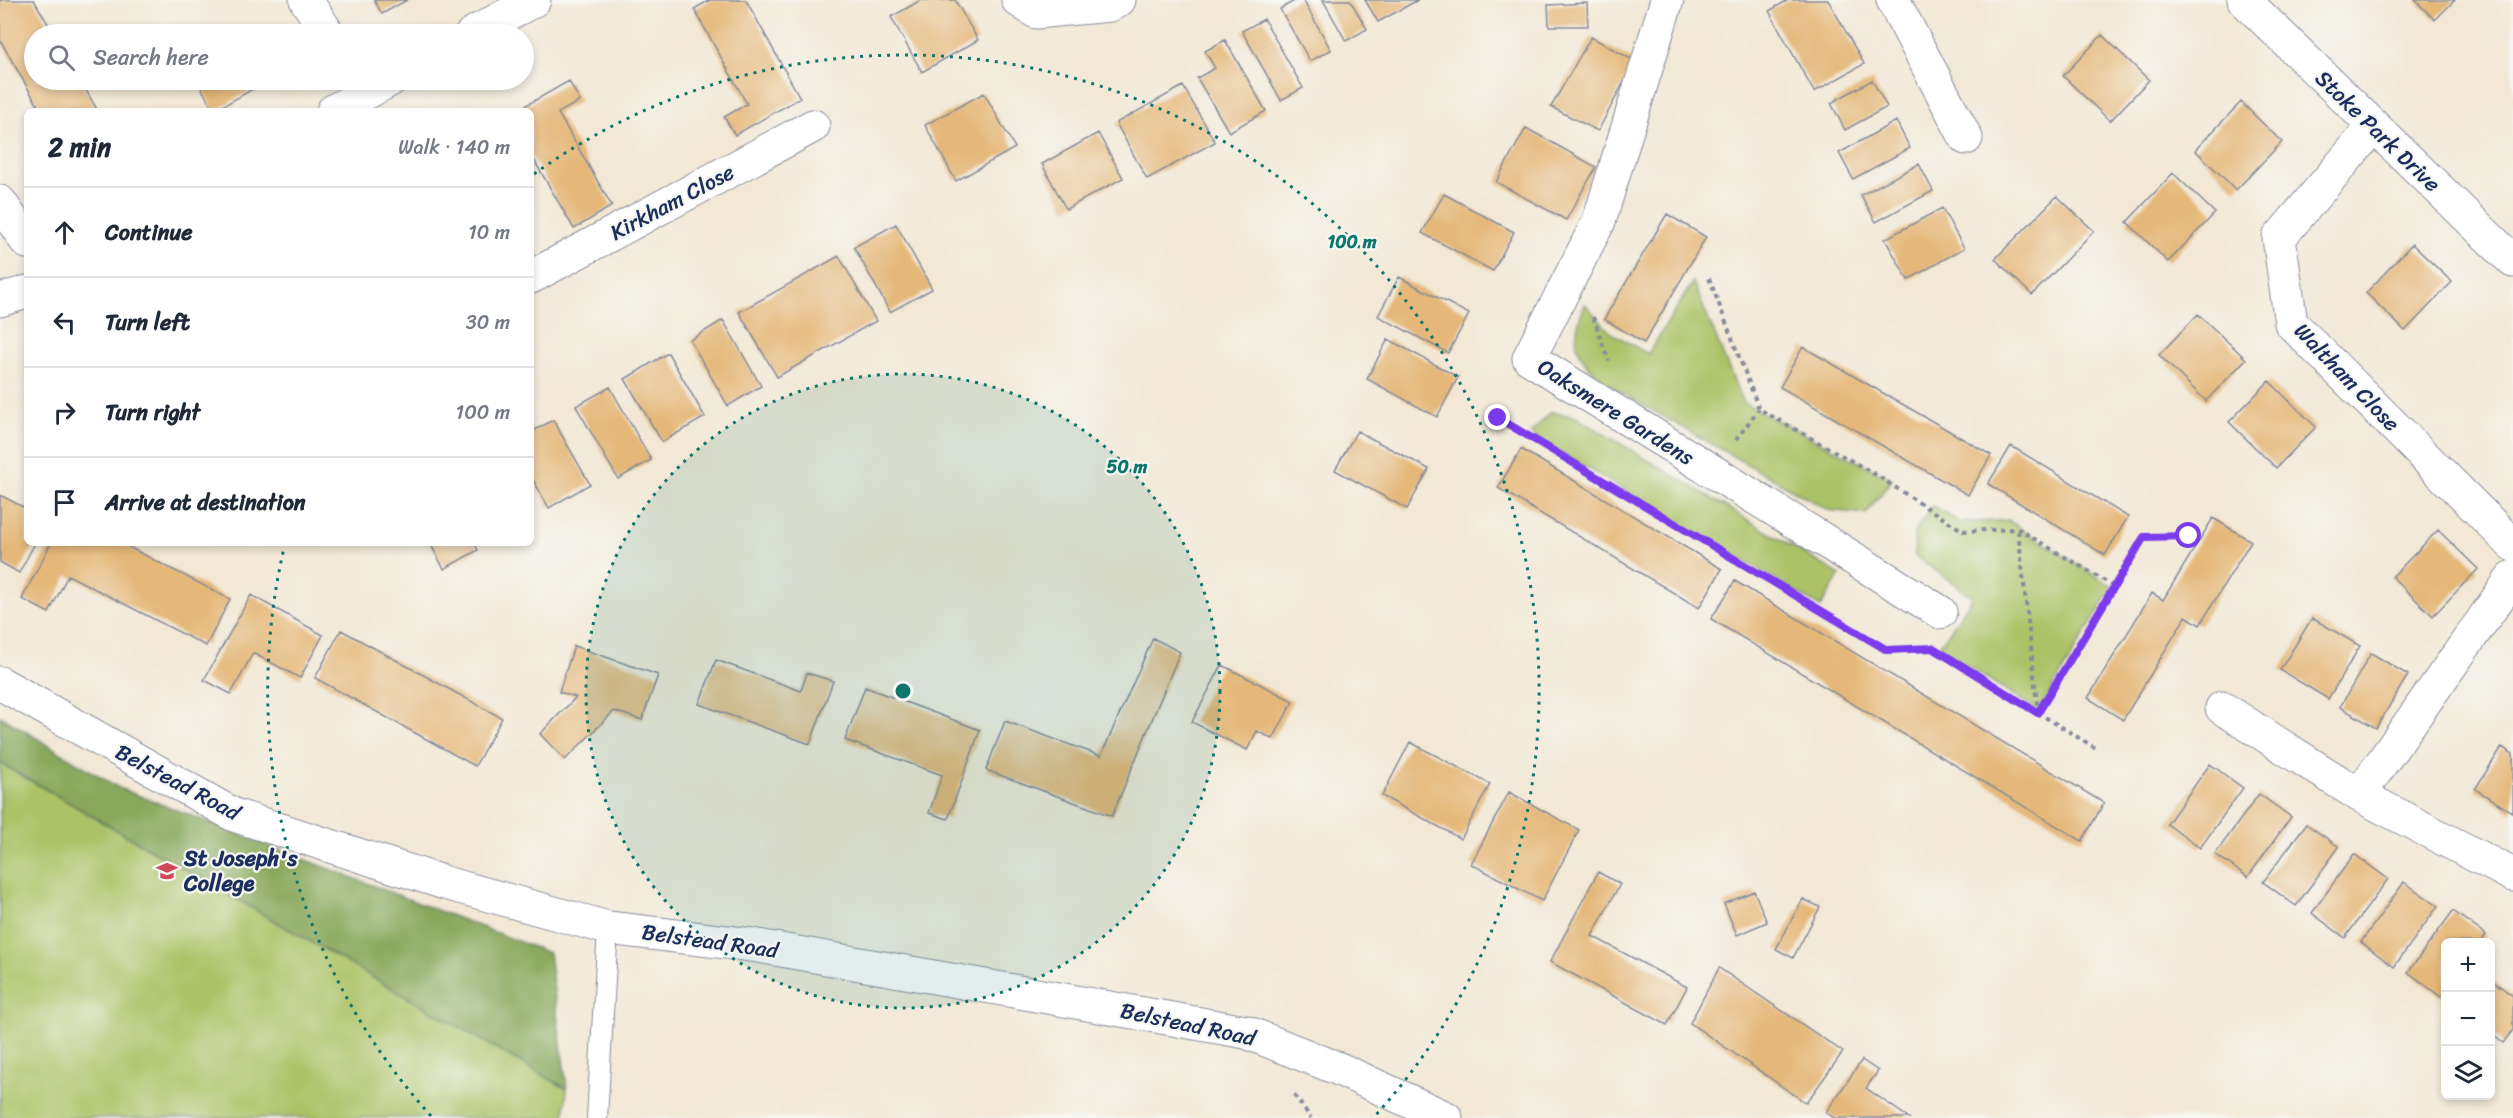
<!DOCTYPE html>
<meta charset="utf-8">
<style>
body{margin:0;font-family:Sriracha,sans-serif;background:#f2f2f3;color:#1f2937}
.controls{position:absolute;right:18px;bottom:18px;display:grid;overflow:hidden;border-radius:9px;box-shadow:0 3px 9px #0003}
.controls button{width:54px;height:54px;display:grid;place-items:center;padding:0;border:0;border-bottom:2px solid #e0e1e3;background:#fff;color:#1f2937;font:30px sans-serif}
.stop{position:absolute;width:18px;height:18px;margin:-14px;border:4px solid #7c3aed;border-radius:50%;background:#fff}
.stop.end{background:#7c3aed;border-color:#fff;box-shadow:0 2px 6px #0008}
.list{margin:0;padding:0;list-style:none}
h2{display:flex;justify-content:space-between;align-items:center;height:78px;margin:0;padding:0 24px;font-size:26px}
h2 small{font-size:20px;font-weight:400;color:#747a83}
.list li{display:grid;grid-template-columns:39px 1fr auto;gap:18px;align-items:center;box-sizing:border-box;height:90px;padding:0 24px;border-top:2px solid #e0e1e3}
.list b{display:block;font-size:22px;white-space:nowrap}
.list em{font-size:20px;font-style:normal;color:#747a83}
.icon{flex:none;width:33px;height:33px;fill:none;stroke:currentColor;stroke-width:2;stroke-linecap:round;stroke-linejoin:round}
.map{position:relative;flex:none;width:2513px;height:1118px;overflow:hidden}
.search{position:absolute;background:#fff;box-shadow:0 3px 9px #0003;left:24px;top:24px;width:510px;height:66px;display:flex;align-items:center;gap:15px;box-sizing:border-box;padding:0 21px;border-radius:33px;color:#747a83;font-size:22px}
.panel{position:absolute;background:#fff;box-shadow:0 3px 9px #0003;left:24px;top:108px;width:510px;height:438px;border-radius:9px}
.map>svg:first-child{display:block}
</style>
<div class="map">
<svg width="2513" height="1118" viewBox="0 0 2513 1118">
<rect width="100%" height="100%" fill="#f6f6f2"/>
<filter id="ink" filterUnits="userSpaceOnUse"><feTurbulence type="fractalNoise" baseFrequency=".0167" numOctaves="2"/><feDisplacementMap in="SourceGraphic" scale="12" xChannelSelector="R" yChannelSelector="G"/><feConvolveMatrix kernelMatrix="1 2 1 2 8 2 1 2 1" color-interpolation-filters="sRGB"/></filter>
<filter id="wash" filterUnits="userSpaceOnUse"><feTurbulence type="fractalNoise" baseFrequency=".008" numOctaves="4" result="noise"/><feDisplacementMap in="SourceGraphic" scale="24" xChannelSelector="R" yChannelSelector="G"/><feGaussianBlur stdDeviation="1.35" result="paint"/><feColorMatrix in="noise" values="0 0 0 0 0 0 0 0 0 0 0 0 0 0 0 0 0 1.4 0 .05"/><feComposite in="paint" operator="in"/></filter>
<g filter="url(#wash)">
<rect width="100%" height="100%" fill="#f2e8d5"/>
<!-- green -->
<path fill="#acc266" stroke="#647862" stroke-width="1.5" d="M1693,282l50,121 149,76 -26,35 -38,-4 -224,-127c-29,-30 -35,-38 -19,-79l25,28 38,22z
M1551,412l23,4 266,159 -19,32 -291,-173z
M1932,506l29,17 47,-3 105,67 -74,124 -101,-63 35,-51 -58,-41 -1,-23z
M0,763l567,326 -3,29h-564z"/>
<!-- forest -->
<path fill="#89a85b" stroke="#526c5c" stroke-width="1.5" d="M0,716l119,72 430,165 18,136 -567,-326z"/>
<g id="blocks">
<!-- building -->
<path fill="#e5b879" d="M0,0h34l20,34h-20v46h46l18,31h-57l-41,-71z
M374,0h33l-25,14z
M710,0h36l54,98 -65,37 -11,-18 23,-13 -53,-95z
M921,0h34l23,40 -56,32 -31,-55z
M1296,0h7l28,50 -21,11 -30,-52z
M1323,0h27l17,29 -21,12z
M1365,0h53l-40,22z
M1788,0h40l36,64 -50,28 -45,-81z
M2415,0h40l-20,20z
M1587,3l1,23h-39l-1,-21z
M1264,19l39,69 -22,12 -39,-69z
M2102,35l47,45 -39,41 -47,-45z
M1591,37l44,24 -37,70 -47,-24z
M1225,40l41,71 -37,21 -32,-54 18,-10 -10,-17z
M197,80h72l-55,31z
M1872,80l15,27 -42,23 -14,-27z
M569,81l11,20 -22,12 54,93 -38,23 -43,-74v-44h-15z
M1183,86l32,56 -68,37 -31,-56z
M984,93l31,55 -59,33 -31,-56z
M2241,102l41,40 -46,48 -41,-40z
M1896,121l14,27 -57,31 -14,-26z
M1526,128l70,39 -30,53 -70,-38z
M1098,133l25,45 -57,31 -24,-45z
M1919,164l14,27 -57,31 -15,-27z
M2173,173l42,40 -47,49 -41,-40z
M1444,194l70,38 -21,39 -71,-38z
M2057,196l37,35 -62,64 -37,-36z
M1942,208l22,40 -56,32 -23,-41z
M1667,214l39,23 -62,106 -40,-24z
M896,224l36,65 -42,23 -36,-65z
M2412,244l40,38 -47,49 -39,-38z
M839,256l37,65 -99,56 -38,-65z
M1399,277l70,37 -21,39 -70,-37z
M2198,314l48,45 -40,42 -47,-46z
M723,320l38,66 -33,20 -38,-66z
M1388,339l70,38 -21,40 -70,-38z
M1803,347l188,108 -23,40 -188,-108z
M668,353l37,64 -43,25 -37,-63z
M2269,381l47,46 -40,41 -47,-46z
M610,387l41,73 -33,19 -42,-73z
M553,420l37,64 -41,24 -18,-32v-44z
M1357,431l72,38 -22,40 -72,-39z
M2011,446l117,71 -23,38 -117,-71z
M1521,449l201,120 -23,39 -201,-120z
M0,495l27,14v34h8l-16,30 -19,-11z
M2213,518l38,23 -51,84 -14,-9 -63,104 -35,-22 64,-105 11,7z
M2438,530l40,39 -45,47 -41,-39z
M51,543h70l109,56 -24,47 -138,-71 -19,38 -27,-14z
M430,543h44l4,7 -34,19z
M1735,581l369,222 -22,38 -371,-222z
M251,595l72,40 -23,43 -47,-25 -22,41 -27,-14z
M2312,618l48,28 -32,53 -48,-29z
M341,630l161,88 -27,48 -160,-88z
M1153,638l27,14 -68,164 -126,-46 19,-49 96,35z
M574,646l84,29 -16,45 -28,-9 -49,49 -25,-26 36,-37 -17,-5z
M2371,653l37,22 -32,53 -36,-21z
M716,660l85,31 6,-18 26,8 -23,63 -111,-40z
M1222,665l71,36 -20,38 -16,-8 -10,19 -55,-28z
M865,687l115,43 -32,89 -19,-6 13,-38 -97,-35z
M1410,742l80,42 -29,55 -79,-43z
M2502,747l11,7v59l-38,-24z
M2210,764l33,24 -43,60 -33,-24z
M1509,792l70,38 -37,71 -71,-37z
M2259,794l32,23 -43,60 -33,-23z
M2306,824l33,23 -43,59 -33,-24z
M2354,854l34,25 -43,59 -33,-25z
M1598,872l22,12 -28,52 95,51 -20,38 -117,-63z
M2404,882l34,24 -44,61 -33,-25z
M1754,891l13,31 -30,13 -13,-31z
M1803,899l17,8 -27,51 -17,-9z
M2453,911l33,24 -5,7h-35v49l-5,6 -33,-25z
M1719,968l124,84 -37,51 -116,-80z
M2490,979l23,17v34l-10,13 -13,-10z
M1862,1060l16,11 -12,17 43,30h-75l-8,-6z"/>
</g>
</g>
<g filter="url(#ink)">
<use href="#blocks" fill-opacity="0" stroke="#868c9a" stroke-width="1.5"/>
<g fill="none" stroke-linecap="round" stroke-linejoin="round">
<defs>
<path id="service" d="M597,1118l11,-190"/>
<path id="minor" d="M306,0l22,34
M1018,0l18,12 74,-7 9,-5
M1667,0l-68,221 -70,137 411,254
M1893,0l73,138
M2373,127l-94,111 12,85 222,222
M0,202l27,40
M531,277l282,-151
M2222,708l137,87 154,80
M2359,795l154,-218"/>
<path id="tertiary" d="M2244,0l269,261
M472,34l62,-34
M333,111l57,-31
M0,300l27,-8
M0,683l234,132 211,68 163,45 144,17 494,87 93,37 107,49"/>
</defs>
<!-- service casing -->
<use href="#service" stroke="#868c9a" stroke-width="22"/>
<!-- minor casing -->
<use href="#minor" stroke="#868c9a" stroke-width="35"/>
<!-- tertiary casing -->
<use href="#tertiary" stroke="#868c9a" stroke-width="35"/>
<!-- path -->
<path stroke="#868c9a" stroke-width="4" stroke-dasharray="4.5 4.5" stroke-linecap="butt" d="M1709,278l50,131 114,64 90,58 55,-2 97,58 -77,126 -20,-184
M1593,317l16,44
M1498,418l390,232 34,-2
M1736,440l23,-31
M2115,587l29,-50 45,-1 8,4
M1938,651l159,98
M1294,1095l17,23"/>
<!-- service -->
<use href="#service" stroke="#fff" stroke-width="20"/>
<!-- minor -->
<use href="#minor" stroke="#fff" stroke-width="33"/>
<!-- tertiary -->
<use href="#tertiary" stroke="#fff" stroke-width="33"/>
</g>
</g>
<g fill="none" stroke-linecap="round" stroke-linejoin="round" filter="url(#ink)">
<!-- route -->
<path stroke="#7c3aed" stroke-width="8" d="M1498,418l389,232 46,-2 105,65 106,-176 45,-1"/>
</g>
<!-- distance rings -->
<circle cx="903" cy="691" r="317" fill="#0f766e" fill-opacity=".12"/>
<g fill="none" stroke="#0f766e" stroke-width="3" stroke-dasharray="3 6">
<circle cx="903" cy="691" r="317"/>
<path d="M431 1116A635 635 0 0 1 284 548M534 174A635 635 0 0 1 1375 1116"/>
</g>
<!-- icons -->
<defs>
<symbol id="school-bare" viewBox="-9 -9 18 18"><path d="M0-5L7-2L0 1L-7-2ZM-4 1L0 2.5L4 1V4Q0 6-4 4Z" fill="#d1495b" stroke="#f6f6f2" stroke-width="2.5" paint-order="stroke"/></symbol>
</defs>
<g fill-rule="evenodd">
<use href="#school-bare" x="152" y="856" width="30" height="30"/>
</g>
<g text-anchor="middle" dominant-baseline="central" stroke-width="4.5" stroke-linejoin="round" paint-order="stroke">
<!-- street labels -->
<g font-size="22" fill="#1b2f5e" stroke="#f6f6f2">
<text transform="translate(2378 131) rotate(44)">Stoke Park Drive</text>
<text transform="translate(672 202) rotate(-28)">Kirkham Close</text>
<text transform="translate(2347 377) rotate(46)">Waltham Close</text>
<text transform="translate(1616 412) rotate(32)">Oaksmere Gardens</text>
<text transform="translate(178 782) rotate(28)">Belstead Road</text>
<text transform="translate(710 941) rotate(8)">Belstead Road</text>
<text transform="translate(1188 1024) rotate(12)">Belstead Road</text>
</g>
<!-- poi labels -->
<g font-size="22" font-weight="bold" fill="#1b2f5e" stroke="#f6f6f2" text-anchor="start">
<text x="184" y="858">St Joseph's<tspan x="184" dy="25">College</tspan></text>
</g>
</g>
<circle cx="903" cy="691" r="9" fill="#0f766e" stroke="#f6f6f2" stroke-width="3"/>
<g font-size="18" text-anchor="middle" font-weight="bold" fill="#0f766e" stroke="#f6f6f2" stroke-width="4.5" stroke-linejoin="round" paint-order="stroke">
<text x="1352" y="248">100 m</text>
<text x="1127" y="473">50 m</text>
</g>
</svg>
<div class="controls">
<button>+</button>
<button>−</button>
<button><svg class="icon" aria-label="layers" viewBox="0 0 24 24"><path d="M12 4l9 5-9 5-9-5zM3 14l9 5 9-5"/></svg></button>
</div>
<div class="stop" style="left:2189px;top:536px"></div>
<div class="stop end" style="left:1498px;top:418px"></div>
<div class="search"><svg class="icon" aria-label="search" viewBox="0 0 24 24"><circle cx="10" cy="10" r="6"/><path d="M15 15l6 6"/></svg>Search here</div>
<section class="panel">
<h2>2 min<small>Walk · 140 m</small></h2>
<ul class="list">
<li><svg class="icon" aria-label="ahead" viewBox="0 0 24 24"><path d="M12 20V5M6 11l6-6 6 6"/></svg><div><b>Continue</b></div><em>10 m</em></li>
<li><svg class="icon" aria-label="left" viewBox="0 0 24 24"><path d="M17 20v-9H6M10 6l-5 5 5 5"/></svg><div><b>Turn left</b></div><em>30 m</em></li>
<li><svg class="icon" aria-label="right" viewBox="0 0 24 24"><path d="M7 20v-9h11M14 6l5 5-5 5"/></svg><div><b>Turn right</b></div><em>100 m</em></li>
<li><svg class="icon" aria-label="arrive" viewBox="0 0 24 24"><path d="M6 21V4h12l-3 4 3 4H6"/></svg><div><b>Arrive at destination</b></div></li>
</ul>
</section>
</div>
